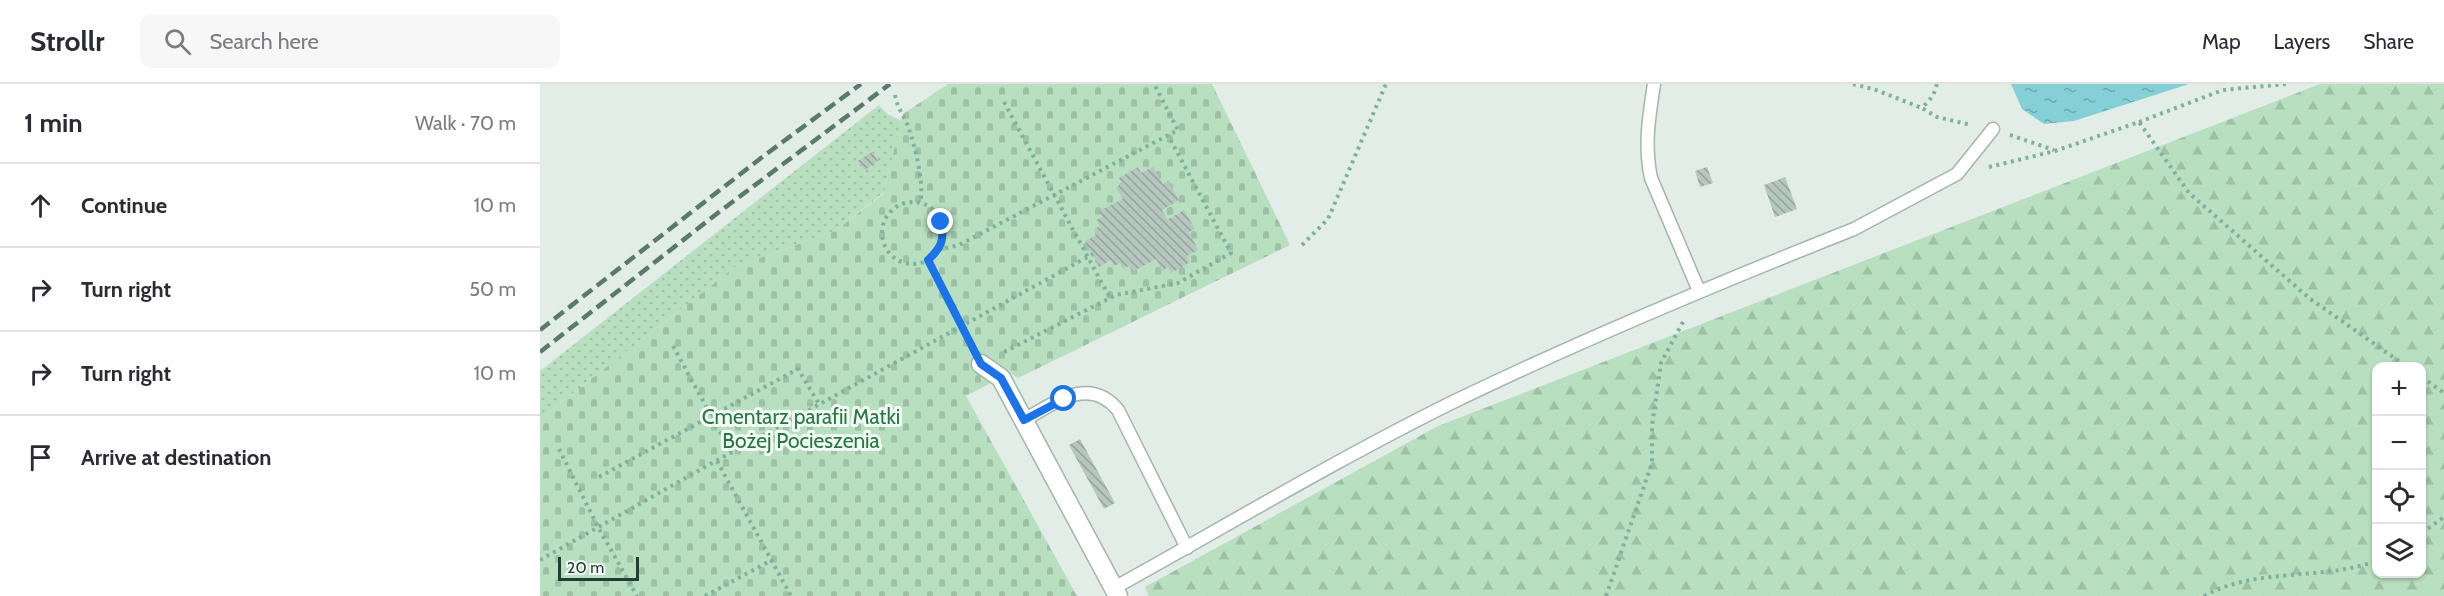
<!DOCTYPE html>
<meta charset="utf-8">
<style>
body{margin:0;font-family:Cabin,sans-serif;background:#f7f7f7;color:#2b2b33}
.controls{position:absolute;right:18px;bottom:18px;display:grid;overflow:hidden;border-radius:12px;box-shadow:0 2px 4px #0004}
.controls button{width:54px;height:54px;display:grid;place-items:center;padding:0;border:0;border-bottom:2px solid #e1e1e2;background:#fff;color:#2b2b33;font:30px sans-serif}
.scale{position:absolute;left:18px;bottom:15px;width:81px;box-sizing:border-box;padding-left:6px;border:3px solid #203e34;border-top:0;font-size:16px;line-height:21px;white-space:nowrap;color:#203e34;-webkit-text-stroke:4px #f2f9f5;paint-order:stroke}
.stop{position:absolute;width:18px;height:18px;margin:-14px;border:4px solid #1a73e8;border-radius:50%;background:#fff}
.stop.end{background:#1a73e8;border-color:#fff;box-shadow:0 2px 6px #0008}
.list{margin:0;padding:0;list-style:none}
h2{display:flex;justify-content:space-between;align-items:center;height:78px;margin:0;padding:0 24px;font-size:26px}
h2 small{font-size:20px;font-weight:400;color:#7c7c81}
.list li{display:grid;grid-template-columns:39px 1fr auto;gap:18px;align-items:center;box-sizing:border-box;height:84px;padding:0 24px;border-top:2px solid #e1e1e2}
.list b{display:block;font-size:22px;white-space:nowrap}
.list em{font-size:20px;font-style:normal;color:#7c7c81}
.icon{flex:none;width:33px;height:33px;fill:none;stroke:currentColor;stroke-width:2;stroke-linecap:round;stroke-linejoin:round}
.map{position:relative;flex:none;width:1904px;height:512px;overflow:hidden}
header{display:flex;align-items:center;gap:36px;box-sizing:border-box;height:84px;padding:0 30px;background:#fff;border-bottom:2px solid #e1e1e2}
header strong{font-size:28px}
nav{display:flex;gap:33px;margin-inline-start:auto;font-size:21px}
.search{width:420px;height:54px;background:#f7f7f7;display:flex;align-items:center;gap:15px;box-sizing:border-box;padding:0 21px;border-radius:12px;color:#7c7c81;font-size:22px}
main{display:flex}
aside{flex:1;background:#fff}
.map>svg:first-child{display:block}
</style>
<header>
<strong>Strollr</strong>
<div class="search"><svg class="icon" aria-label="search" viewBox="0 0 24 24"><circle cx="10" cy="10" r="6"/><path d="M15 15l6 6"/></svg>Search here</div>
<nav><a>Map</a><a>Layers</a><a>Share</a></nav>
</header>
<main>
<aside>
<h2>1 min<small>Walk · 70 m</small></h2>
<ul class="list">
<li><svg class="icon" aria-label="ahead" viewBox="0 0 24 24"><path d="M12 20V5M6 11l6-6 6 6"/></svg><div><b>Continue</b></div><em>10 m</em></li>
<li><svg class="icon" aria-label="right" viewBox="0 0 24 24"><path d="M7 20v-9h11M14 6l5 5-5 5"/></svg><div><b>Turn right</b></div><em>50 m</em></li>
<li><svg class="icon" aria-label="right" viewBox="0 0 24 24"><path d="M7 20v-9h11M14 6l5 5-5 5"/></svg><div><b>Turn right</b></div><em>10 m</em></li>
<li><svg class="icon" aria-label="arrive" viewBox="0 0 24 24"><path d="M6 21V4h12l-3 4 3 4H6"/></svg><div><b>Arrive at destination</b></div></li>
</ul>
</aside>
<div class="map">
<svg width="1904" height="512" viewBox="0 0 1904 512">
<defs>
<pattern id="grass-dots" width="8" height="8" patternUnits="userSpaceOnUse" patternTransform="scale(1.5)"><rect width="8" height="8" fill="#b8dfbf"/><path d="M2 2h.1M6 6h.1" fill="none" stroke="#9ec0a5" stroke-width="1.8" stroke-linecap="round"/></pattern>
<pattern id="forest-firs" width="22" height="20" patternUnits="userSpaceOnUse" patternTransform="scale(1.5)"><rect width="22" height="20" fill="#b8dfbf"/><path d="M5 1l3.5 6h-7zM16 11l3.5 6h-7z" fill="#9ec0a5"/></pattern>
<pattern id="cemetery-stones" width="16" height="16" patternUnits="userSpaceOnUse" patternTransform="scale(1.5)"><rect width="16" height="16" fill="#b8dfbf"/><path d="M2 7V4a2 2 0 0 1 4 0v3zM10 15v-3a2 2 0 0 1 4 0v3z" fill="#9ec0a5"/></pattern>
<pattern id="water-ripples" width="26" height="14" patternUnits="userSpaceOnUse" patternTransform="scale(1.5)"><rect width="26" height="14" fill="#85d0d6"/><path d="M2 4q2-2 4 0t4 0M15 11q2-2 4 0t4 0" fill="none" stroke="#6caaae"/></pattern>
<pattern id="building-back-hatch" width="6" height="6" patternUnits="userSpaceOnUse" patternTransform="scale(1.5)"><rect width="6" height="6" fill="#b6c7bf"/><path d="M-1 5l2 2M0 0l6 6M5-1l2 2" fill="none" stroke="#94a39c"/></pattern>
</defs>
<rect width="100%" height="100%" fill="#e1ede6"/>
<!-- grass -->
<path fill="url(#grass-dots)" d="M339,21l8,9 15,7 -19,72 -48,38 -100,36 -195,152v-48z"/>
<!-- forest -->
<path fill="url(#forest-firs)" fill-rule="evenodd" d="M1780,0h124v512h-1295l-4,-9 293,-161zM1836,282h46v208h-46z"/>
<!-- cemetery -->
<path fill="url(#cemetery-stones)" d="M408,0h264l78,161 -272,133 -8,-5 -44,23 111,200h-537v-177l195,-152 100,-36 48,-37 20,-80z"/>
<!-- water -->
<path fill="url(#water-ripples)" d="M1471,0h178l-115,37 -30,3 -22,-15z"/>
<!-- building -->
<path fill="url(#building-back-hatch)" d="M332,68l6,9 -13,9 -7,-9z
M598,83l3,6 12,-6 10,17 5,-3 11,19 -17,10 5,10 17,-10 11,19 -6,3 9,18 -11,6 3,6 -19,11 -3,-6 -6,4 -6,-12 -24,13 -3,-6 -6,3 -3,-6 -6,3 -3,-6 -12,7 -14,-26 12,-6 -3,-6 6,-3 -4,-6 6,-3 -3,-6 24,-12 -7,-12 6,-3 -3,-6z
M1167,83l6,16 -13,4 -5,-16z
M1245,93l12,32 -22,8 -11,-32z
M540,355l35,64 -11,6 -35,-64z"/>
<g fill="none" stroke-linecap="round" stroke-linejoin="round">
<defs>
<path id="service" d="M1114,0c-5,33 -10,61 -3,94l48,113
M484,336c31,-17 65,-45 94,-10l69,138
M574,504c112,-62 222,-128 337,-185 132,-64 267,-120 403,-174l103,-55 36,-45"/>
<path id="minor" d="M441,280l20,14 117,218"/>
</defs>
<!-- service casing -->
<use href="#service" stroke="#a3b5ad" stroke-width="15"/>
<!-- minor casing -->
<use href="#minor" stroke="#a3b5ad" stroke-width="21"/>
<!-- path -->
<path stroke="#7fb29e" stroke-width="4" stroke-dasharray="3 4.5" stroke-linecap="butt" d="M1313,0l23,6 46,18
M1397,0l-4,12 -11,12 15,9 34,8
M355,11c2,13 10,22 14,34 6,18 16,56 11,74
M464,18l106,196
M1599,38l84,-32 63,-6
M1470,51l44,15
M1449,83l66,-16 84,-29 50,71 120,105 97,68
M342 149a31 31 0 1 1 62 0a31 31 0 1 1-62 0Z
M762,161l26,-26 58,-135
M398,166l21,-5 219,-115 -24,-46
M388,176l44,86
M133,262l58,106
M464,268l112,-57 62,-12 53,-30 -63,-118
M1882,293l22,16
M19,365l39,78 39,69
M177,377l74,135
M59,393l199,-108 21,35
M1882,449l22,-16
M0,476l165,-93 388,-213
M165,512l67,-36
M1066,512l46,-133v-37l9,-63 23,-43
M1664,512c52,-29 118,-15 172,-35"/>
<!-- service -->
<use href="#service" stroke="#fff" stroke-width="12"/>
<!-- minor -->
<use href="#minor" stroke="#fff" stroke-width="18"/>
<!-- rail -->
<path stroke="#5a7a6f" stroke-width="4.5" stroke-dasharray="12 6" stroke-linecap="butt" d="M0,246l221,-172 100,-74
M0,268l179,-140 171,-128"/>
</g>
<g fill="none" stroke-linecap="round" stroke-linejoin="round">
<!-- route -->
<path stroke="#1a73e8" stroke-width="8" d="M401,138c4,18 0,26 -13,38l53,104 20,14 23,42 40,-21"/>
</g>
<g text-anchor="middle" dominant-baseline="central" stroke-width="6" stroke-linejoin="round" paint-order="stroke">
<!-- park labels -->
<g font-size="21" fill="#277840" stroke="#f2f9f5">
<text x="261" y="332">Cmentarz parafii Matki<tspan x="261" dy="24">Bożej Pocieszenia</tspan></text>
</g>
</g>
</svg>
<div class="controls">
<button>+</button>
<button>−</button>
<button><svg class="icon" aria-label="locate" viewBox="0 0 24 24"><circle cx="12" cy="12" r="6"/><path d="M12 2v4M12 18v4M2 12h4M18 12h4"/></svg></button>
<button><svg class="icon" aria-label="layers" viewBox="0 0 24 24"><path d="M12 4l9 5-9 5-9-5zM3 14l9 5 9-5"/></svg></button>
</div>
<div class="scale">20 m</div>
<div class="stop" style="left:524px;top:315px"></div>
<div class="stop end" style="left:401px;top:138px"></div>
</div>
</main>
